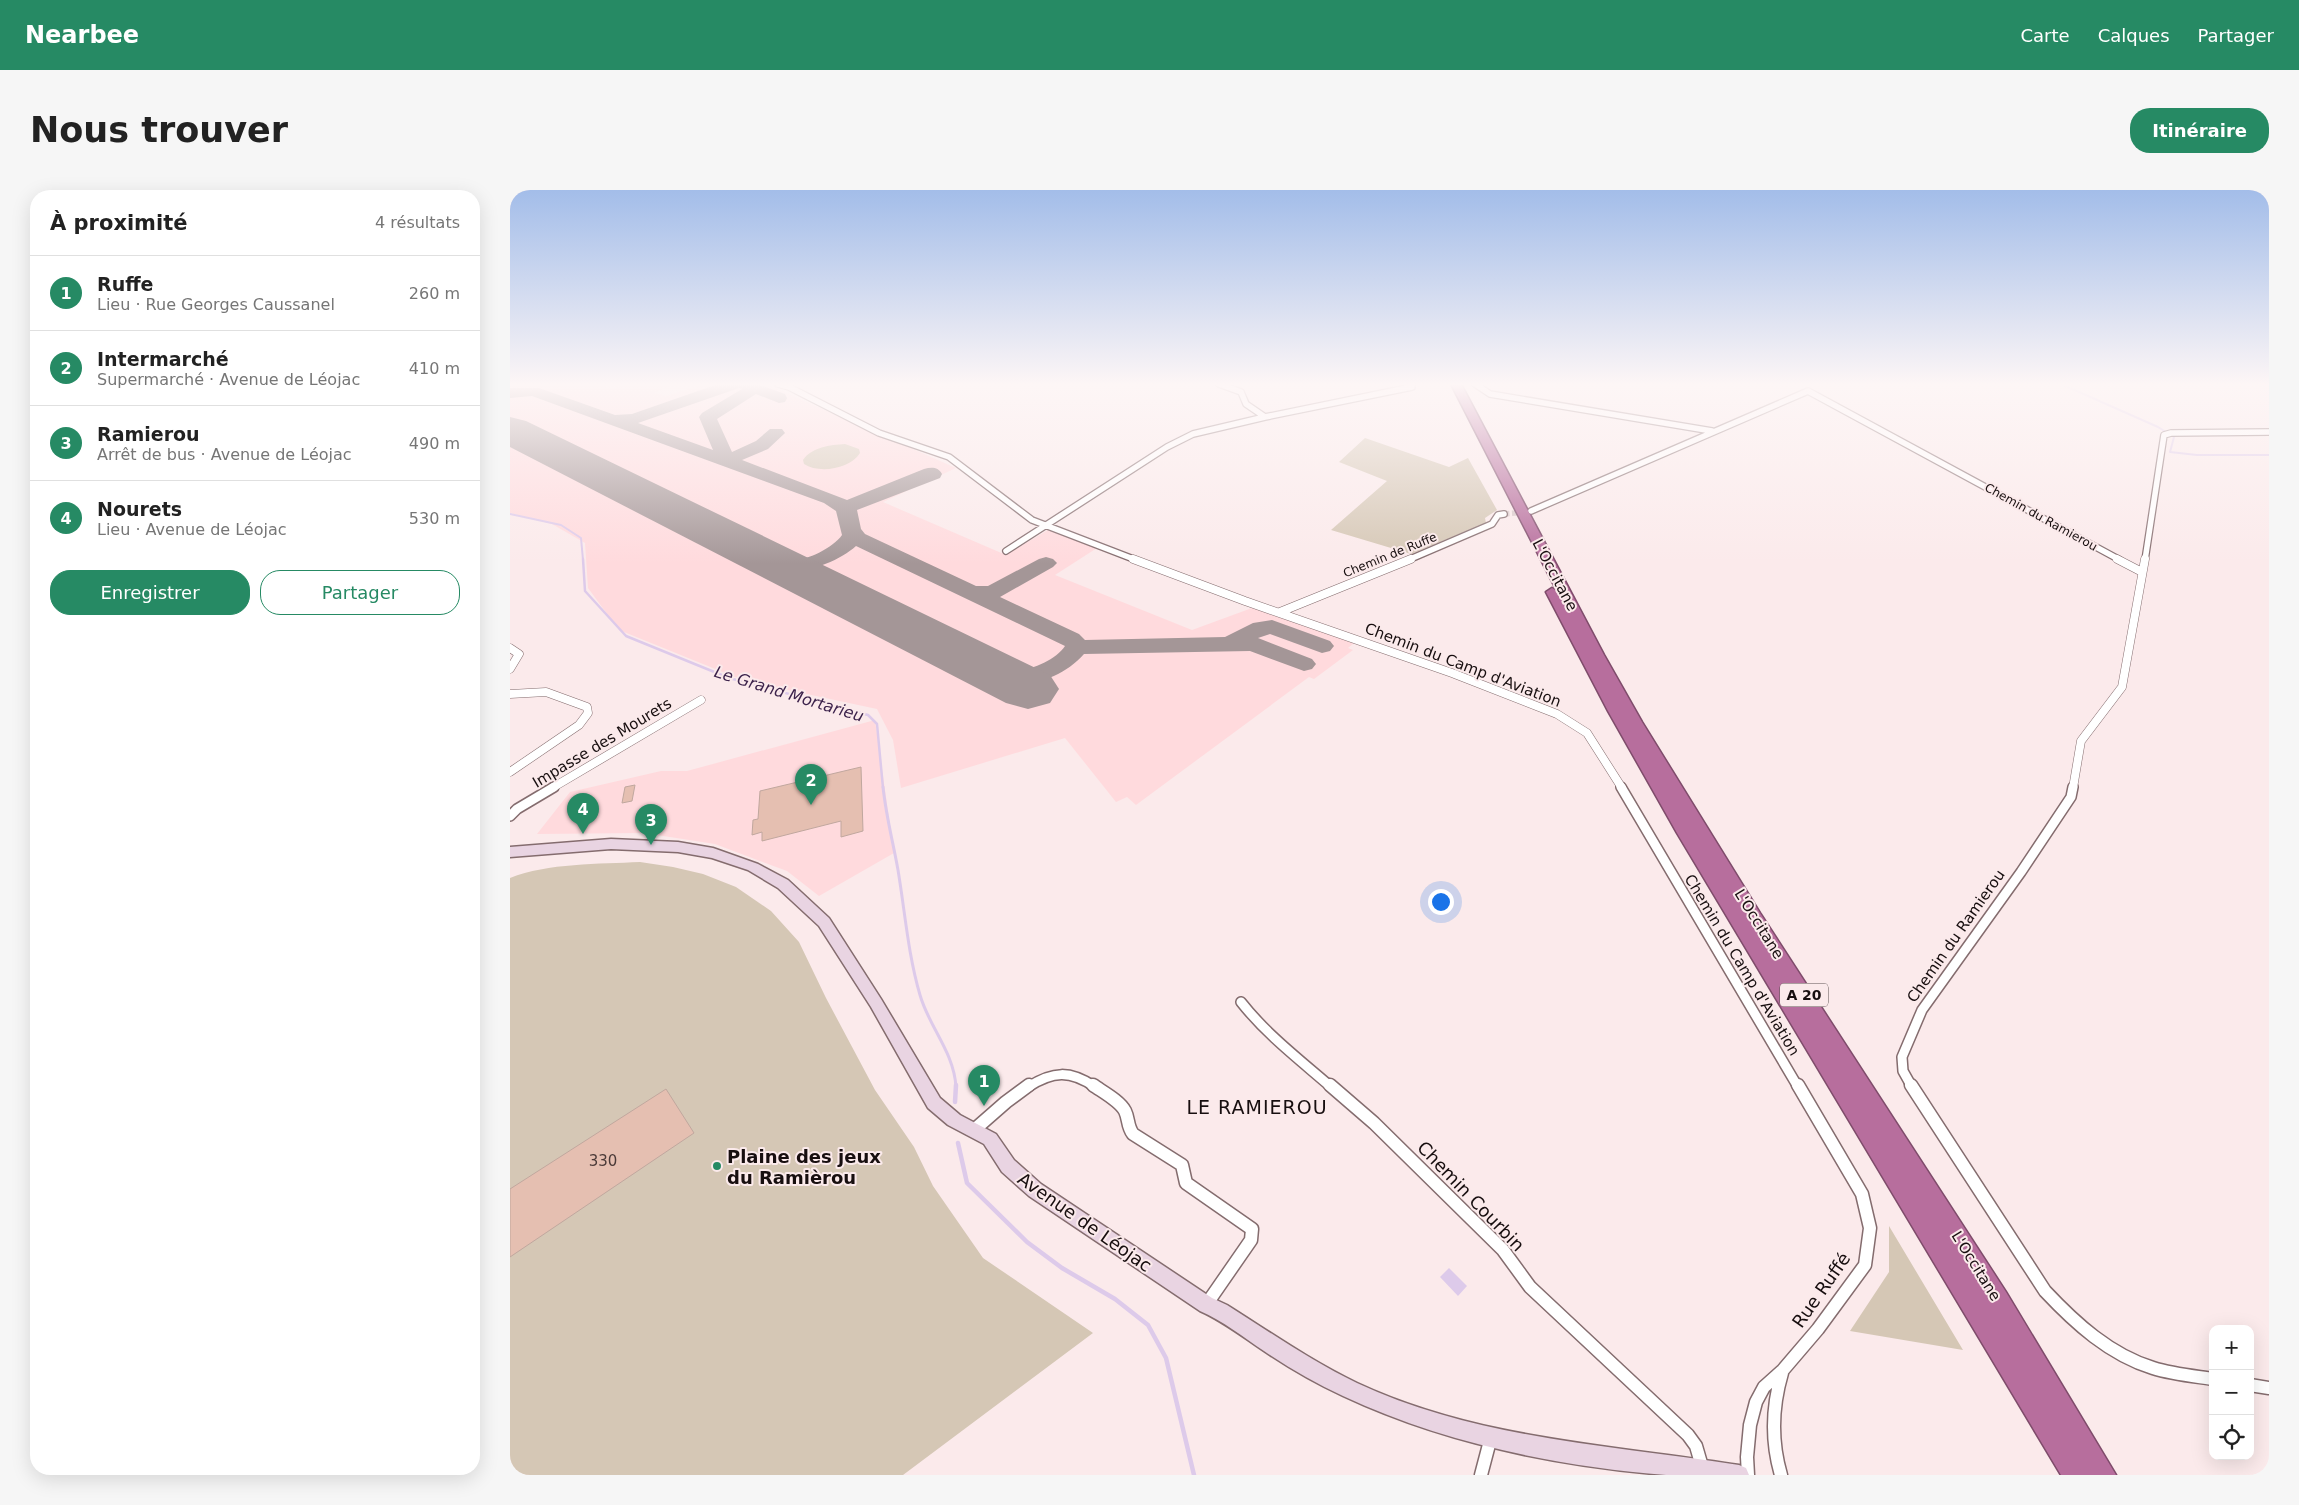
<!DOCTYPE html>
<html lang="fr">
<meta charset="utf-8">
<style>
body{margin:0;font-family:"DejaVu Sans",sans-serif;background:#f6f6f6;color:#222}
.controls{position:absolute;right:15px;bottom:15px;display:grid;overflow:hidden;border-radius:10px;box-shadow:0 5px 20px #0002}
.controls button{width:45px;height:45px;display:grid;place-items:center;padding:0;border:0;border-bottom:1px solid #e0e0e0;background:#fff;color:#222;font:25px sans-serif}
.you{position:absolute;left:930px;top:711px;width:18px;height:18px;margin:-12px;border:4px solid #fff;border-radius:50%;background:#1a73e8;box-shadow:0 0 0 8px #1a73e833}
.badge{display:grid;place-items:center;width:32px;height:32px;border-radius:50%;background:#268a64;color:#fff;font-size:16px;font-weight:700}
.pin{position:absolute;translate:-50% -41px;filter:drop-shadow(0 1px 2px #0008)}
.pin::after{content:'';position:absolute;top:26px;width:18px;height:15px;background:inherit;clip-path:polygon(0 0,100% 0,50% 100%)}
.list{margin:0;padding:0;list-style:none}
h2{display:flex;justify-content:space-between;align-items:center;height:65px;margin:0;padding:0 20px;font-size:21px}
h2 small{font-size:16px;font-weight:400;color:#767676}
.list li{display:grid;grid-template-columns:32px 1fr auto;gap:15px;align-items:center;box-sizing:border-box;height:75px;padding:0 20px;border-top:1px solid #e0e0e0}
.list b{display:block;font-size:19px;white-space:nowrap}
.list p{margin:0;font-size:16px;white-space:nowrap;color:#767676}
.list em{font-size:16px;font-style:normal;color:#767676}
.actions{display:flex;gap:10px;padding:15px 20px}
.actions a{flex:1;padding:11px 0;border:1px solid #268a64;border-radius:20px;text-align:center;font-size:18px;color:#268a64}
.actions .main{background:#268a64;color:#fff}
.icon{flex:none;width:28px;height:28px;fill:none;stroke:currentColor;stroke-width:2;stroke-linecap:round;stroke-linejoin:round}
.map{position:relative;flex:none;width:1759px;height:1285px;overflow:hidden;border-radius:20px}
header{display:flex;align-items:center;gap:30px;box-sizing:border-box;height:70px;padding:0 25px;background:#268a64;color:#fff}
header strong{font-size:24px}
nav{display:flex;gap:28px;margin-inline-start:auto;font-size:18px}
.intro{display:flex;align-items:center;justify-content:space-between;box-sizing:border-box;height:120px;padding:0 30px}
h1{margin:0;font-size:35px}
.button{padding:12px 22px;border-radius:20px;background:#268a64;color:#fff;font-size:18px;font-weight:700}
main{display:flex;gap:30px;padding:0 30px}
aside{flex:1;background:#fff;border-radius:20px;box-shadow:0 5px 20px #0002}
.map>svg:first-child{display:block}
</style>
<header>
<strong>Nearbee</strong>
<nav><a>Carte</a><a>Calques</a><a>Partager</a></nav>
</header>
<div class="intro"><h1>Nous trouver</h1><a class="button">Itinéraire</a></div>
<main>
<aside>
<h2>À proximité<small>4 résultats</small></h2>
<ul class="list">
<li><span class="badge">1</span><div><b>Ruffe</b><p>Lieu · Rue Georges Caussanel</p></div><em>260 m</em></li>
<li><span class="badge">2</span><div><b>Intermarché</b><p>Supermarché · Avenue de Léojac</p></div><em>410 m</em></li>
<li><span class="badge">3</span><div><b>Ramierou</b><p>Arrêt de bus · Avenue de Léojac</p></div><em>490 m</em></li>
<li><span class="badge">4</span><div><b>Nourets</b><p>Lieu · Avenue de Léojac</p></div><em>530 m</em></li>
</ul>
<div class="actions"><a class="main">Enregistrer</a><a>Partager</a></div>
</aside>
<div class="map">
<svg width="1759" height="1285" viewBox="0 0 1759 1285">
<rect width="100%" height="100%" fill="#fbeaeb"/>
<!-- built -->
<path fill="#ffdadd" d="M0,194h81l23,4 15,-4h46l-21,9 13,3 36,-12h63l190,84 -73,34 123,53 42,-25 49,18 -42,27 137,55 60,-22 102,35 -6,5 5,2 -39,29 -5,-2 -173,128 -9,-8 -11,5 -51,-64 -164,50 -8,-48 -16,-31 -132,-28 -126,-51 -31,-42 -3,-45 -33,-19 -42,-11z
M365,530l19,133 -75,43 -32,-25 -72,-27 -71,-11 -107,1 33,-42 91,-21h26z"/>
<!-- green -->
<path fill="#d5c7b5" d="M855,248l84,29 19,-9 29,52 -12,8 1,5 -75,31 -80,-24 56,-49 -48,-19z
M335,254l14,5 1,4c-10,16 -41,21 -56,11l-1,-4c9,-13 27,-15 42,-16z
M130,672l33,5 30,7 33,13 35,24 28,31 27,56 49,92 39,57 19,39 50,72 110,75 -190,142h-393v-597c38,-15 89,-14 130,-16z
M1379,1036l74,124 -113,-19 39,-59z"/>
<!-- water -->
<path fill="#ddcaea" d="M939,1078l18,18 -9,10 -18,-19z"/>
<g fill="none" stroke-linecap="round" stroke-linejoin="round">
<!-- stream-far3 -->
<path stroke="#ddcaea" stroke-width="2" d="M1551,194l97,43 16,10 -4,15 27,3h72
M0,324l51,11 20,13 2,22"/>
<!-- stream-far2 -->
<path stroke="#ddcaea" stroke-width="2.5" d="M73,369l2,32 41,45 103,42 139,37 9,9 6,64"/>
<!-- stream-far1 -->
<path stroke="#ddcaea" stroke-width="3" d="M373,597c3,29 10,55 15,83 7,42 10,84 22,125 9,32 34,57 36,92"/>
<!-- stream -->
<path stroke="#ddcaea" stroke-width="4.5" d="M445,912l1,-17
M448,953l9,40 60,59 35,26 53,31 33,26 18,33 28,117"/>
<!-- taxiway -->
<path fill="#a49697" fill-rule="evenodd" d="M208,194h40l27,10 2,4 -2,4 -6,1 -23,-9 -39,25 15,33 24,-11 14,-12h12l3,4 -17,16 -26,11 105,40 77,-31c8,-2 14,-2 18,5l-2,4 -83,32 4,19 4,5 111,52h12l51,-27 7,-2 7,2 4,4 -4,4 -53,30 79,37 6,6 140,-3 28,-14 19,-3 58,21 4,5 -4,5 -8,2 -52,-19 -12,4 54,21 4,5 -4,5 -8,2 -54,-20 -166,3c-24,27 -63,37 -96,24 -8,-3 -15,-5 -20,-12l3,-5c15,-4 24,4 38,8 18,4 46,-8 56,-23l-209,-100c-23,21 -84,41 -106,9l3,-4c14,-4 20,6 33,9 17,3 46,-11 56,-25l-6,-24 -12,-8 -292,-107 -22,2v-10h29l76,27 17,-1zM229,198l3,1 -40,24 -3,4 14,33 -75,-27z"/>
<!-- runway -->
<path fill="#a49697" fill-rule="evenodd" d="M0,227l16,4 524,254 9,14 -9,14 -22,6 -22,-6 -496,-256z"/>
</g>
<!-- building -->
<path fill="#e5bfb1" stroke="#c0a79e" d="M351,577l2,64 -22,6v-16l-79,20v-9l-10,3 1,-15 5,-1 2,-28z
M125,595l-3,16 -10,2 3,-16z
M156,899l28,44 -184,124v-68z"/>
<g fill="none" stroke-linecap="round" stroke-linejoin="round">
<!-- street-tunnel -->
<path stroke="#d9c9ca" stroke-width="5.5" stroke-dasharray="5.5 2.5" stroke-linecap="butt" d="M994,324l24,-2"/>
<defs>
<path id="street-far3" d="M268,194l11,3 90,46 70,24 83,63 104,40
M965,194l15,10 222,37
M755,227l147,-30
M1021,321l277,-120 312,169
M496,361l161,-104 26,-13 72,-17 -19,-13 -5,-12 -22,-8
M898,370l84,-36 6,-9 6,-1
M1635,370l19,-125 7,-2 98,-1"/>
<path id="street-far2" d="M623,369l112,42 207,72 105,41 30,19 35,55
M1607,369l25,13
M770,422l131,-53
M0,458l9,6 -9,15
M0,504l36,-2 41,15 1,6 -9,12 -69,47
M42,598l149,-88
M1563,598l8,-47 41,-54 23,-128"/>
<path id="street-far1" d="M1111,597l177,300
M0,626l7,-7 37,-22
M731,812c26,33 59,58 90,85
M518,897c25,-16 42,-17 67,0
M1402,897l-9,-16 -1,-14 20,-47 99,-138 50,-75 2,-10"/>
<path id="street" d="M583,895c10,7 27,16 32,26 4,8 2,15 8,23l49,31 4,18 66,46 -1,11 -45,65
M820,895l44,38 129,127 27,37 158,148 8,11 7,24
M1401,895l134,206c30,32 65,64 108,77 19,6 40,8 60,11
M464,940l32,-28 23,-17
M1740,1195l19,3
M971,1285l10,-38
M1238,1285l-1,-18 3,-32 6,-23 8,-15 19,-17 35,-41 47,-64 5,-37 -8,-34 -64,-109
M1271,1285c-10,-34 -9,-68 1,-102"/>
<path id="secondary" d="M101,649l67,3 35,6 45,16 30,16 41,38 52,81 59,99 20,17 36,19 18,26 27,24 171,114 15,7c43,27 84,56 130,78 120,56 253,62 382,82l7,3 3,7c-27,0 -56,0 -83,0 -110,-9 -223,-32 -323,-79 -28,-13 -54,-28 -79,-45 -21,-14 -41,-30 -64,-40l-171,-115 -27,-24 -18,-28 -36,-19 -20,-17 -57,-101 -52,-81 -41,-38 -30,-18 -36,-12 -34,-6 -67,-3 -101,8v-10z"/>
<path id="highway" d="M941,194h10l143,271 38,67 118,191 246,379 110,183h-55l-384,-642 -69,-122 -62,-119 6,-4 5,3z"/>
</defs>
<!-- street-far3 casing -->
<use href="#street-far3" stroke="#846c6e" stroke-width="8"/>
<!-- street-far2 casing -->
<use href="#street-far2" stroke="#846c6e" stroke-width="9"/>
<!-- street-far1 casing -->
<use href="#street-far1" stroke="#846c6e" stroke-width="12"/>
<!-- street casing -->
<use href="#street" stroke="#846c6e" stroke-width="15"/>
<!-- secondary casing -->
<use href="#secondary" stroke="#846c6e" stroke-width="3"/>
<!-- highway casing -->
<use href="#highway" stroke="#7f4c6b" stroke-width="3"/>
<!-- street-far3 -->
<use href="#street-far3" stroke="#fff" stroke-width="5.5"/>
<!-- street-far2 -->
<use href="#street-far2" stroke="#fff" stroke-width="8"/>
<!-- street-far1 -->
<use href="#street-far1" stroke="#fff" stroke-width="9"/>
<!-- street -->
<use href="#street" stroke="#fff" stroke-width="12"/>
<!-- secondary -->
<use href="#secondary" fill="#e9d4e2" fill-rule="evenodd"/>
<!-- highway -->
<use href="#highway" fill="#b76e9d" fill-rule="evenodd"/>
</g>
<!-- sky -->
<linearGradient id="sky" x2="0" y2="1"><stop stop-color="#a3bde9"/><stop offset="0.52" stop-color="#fdf6f6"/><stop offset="1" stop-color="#fdf6f6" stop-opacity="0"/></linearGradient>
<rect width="1759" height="374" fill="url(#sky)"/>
<!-- markers -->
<circle fill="#268a64" stroke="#fbeaeb" stroke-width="2" cx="207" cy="976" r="5"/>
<g text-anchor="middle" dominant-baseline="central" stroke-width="4" stroke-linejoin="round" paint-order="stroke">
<!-- far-street labels -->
<g font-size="12" fill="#170e0f" stroke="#fbeaeb">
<text transform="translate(1531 327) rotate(29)">Chemin du Ramierou</text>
<text transform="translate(880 365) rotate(-22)">Chemin de Ruffe</text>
</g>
<!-- shield labels -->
<rect fill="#fbeaeb" stroke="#5b5051" stroke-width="1" x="1270" y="793.5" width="48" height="23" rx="4"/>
<g font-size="14" font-weight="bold" fill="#170e0f">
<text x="1294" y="805">A 20</text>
</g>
<!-- street labels -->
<g font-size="15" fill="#170e0f" stroke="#fbeaeb">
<text transform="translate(1045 385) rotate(62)">L'Occitane</text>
<text transform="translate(953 475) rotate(21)">Chemin du Camp d'Aviation</text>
<text transform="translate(92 553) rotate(-31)">Impasse des Mourets</text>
<text transform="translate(1249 734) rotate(58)">L'Occitane</text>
<text transform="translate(1446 746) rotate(-55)">Chemin du Ramierou</text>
<text transform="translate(1232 775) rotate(59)">Chemin du Camp d'Aviation</text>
<text transform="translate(1466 1076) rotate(58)">L'Occitane</text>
</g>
<!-- near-number labels -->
<g font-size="15" fill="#4a3a38">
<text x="93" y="971">330</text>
</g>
<!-- water labels -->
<g font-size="16" font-style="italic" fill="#3d234c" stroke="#fbeaeb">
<text transform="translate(279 504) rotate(17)">Le Grand Mortarieu</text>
</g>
<!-- near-poi labels -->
<g font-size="18" font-weight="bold" fill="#170e0f" stroke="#fbeaeb" text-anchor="start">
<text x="217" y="966">Plaine des jeux<tspan x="217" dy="21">du Ramièrou</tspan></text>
</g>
<!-- near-street labels -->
<g font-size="18" fill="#170e0f" stroke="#fbeaeb">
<text transform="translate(961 1006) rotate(46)">Chemin Courbin</text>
<text transform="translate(575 1032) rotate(35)">Avenue de Léojac</text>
<text transform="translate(1311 1100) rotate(-55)">Rue Ruffé</text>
</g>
<!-- near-neighbourhood labels -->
<g font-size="19" letter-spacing="1" fill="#170e0f" stroke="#fbeaeb">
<text x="747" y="917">LE RAMIEROU</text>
</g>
</g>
</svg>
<div class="controls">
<button>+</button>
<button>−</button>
<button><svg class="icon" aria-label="locate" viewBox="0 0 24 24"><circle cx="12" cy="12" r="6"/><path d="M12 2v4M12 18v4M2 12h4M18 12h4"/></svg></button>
</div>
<div class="you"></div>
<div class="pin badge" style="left:474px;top:916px">1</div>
<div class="pin badge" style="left:301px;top:615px">2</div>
<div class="pin badge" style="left:141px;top:655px">3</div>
<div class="pin badge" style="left:73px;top:644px">4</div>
</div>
</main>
